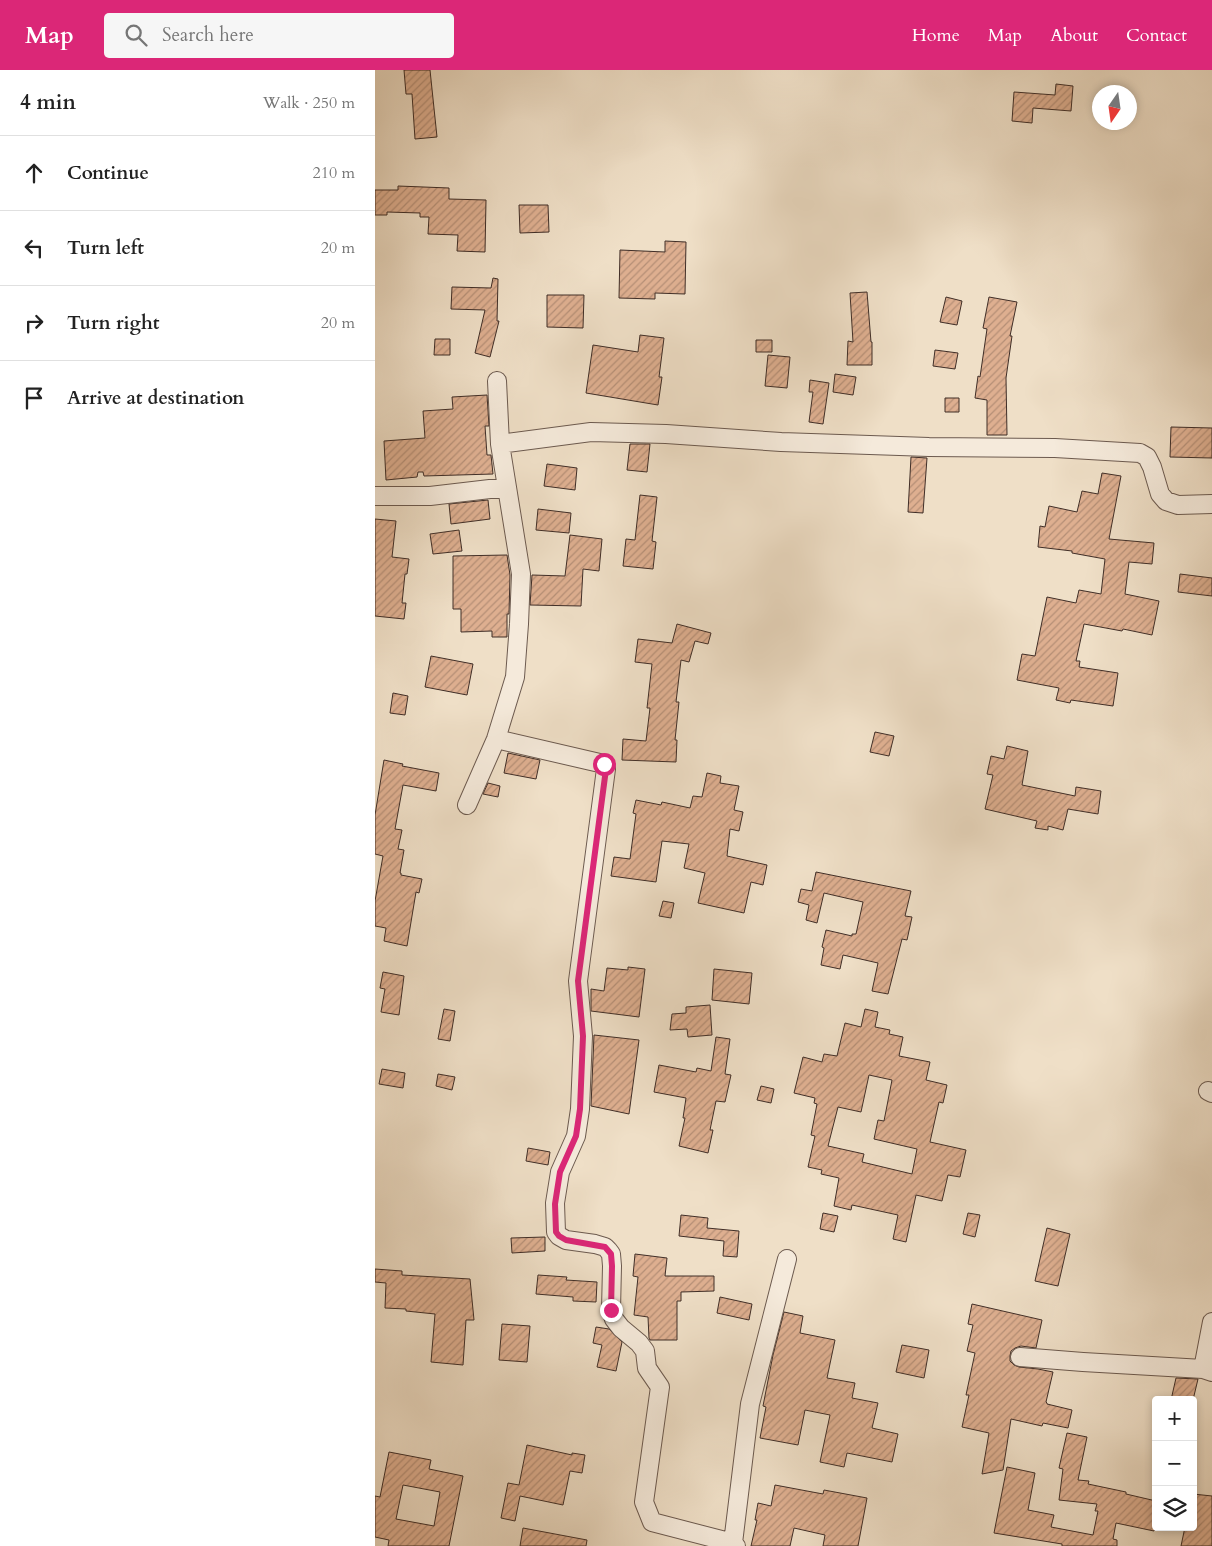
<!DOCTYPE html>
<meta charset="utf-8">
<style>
body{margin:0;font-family:Cardo,serif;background:#f6f6f6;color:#222}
.controls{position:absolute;right:15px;bottom:15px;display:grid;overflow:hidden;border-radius:5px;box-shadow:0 2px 8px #0003}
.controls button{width:45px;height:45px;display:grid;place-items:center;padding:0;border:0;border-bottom:1px solid #e0e0e0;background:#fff;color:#222;font:25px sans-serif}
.compass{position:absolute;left:717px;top:15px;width:45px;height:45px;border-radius:50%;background:#fff;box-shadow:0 2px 8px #0003;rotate:193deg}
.stop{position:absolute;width:15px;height:15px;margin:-11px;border:4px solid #db2777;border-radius:50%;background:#fff}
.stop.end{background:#db2777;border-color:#fff;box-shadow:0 1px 5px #0008}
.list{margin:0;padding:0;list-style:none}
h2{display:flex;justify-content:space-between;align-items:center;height:65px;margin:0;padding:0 20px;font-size:21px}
h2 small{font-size:16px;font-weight:400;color:#767676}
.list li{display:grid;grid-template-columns:32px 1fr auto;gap:15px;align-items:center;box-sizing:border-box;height:75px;padding:0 20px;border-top:1px solid #e0e0e0}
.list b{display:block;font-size:19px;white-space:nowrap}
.list em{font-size:16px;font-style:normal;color:#767676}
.icon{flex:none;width:28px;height:28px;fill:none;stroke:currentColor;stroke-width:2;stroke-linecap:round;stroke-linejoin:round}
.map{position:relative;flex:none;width:837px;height:1476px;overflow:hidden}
header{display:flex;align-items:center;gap:30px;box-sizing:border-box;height:70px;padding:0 25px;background:#db2777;color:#fff}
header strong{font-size:24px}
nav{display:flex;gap:28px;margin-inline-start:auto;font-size:18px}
.search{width:350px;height:45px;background:#f6f6f6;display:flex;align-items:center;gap:12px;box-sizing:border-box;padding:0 18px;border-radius:5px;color:#767676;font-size:19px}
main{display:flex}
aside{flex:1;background:#fff}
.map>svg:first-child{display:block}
</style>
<header>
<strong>Map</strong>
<div class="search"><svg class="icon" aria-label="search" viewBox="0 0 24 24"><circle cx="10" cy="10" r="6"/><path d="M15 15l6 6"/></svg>Search here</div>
<nav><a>Home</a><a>Map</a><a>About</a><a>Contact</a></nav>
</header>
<main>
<aside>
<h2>4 min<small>Walk · 250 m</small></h2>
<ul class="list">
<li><svg class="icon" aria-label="ahead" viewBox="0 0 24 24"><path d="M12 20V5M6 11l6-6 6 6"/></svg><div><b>Continue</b></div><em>210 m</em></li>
<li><svg class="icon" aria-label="left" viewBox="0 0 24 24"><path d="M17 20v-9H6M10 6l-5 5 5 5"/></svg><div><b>Turn left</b></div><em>20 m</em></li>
<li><svg class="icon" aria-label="right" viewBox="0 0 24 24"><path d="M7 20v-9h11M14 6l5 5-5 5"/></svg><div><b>Turn right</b></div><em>20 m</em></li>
<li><svg class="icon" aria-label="arrive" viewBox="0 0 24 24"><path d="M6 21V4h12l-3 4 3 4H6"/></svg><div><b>Arrive at destination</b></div></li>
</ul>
</aside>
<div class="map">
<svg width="837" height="1476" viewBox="0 0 837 1476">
<defs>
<pattern id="building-hatch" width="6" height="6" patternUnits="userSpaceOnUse" patternTransform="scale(1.25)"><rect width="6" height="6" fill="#deaf90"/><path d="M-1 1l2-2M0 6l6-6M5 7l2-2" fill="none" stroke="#b58f76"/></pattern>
</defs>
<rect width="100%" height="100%" fill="#efdfc7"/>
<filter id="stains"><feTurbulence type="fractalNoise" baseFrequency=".004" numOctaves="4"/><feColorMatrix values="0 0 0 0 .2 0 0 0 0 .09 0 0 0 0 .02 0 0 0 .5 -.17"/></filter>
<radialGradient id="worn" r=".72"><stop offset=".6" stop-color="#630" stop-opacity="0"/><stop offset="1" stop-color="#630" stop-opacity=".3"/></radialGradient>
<!-- building -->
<path fill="url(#building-hatch)" stroke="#402e27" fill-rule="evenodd" d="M29,0h26l7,67 -22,2 -3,-45h-6z
M681,14l17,2 -2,25 -38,-3 -1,15 -20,-2 2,-29 41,3z
M23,116l51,2v11l37,1 -1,52 -28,-1 1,-16 -30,-1 1,-17h-9v-4l-33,-1v3h-12v-25h23z
M144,135h29l1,27 -29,1z
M290,171l21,1 -1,52 -30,-1v6l-36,-1 1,-48 45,2z
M118,208l5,1 -1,42h2l-9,36 -15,-4 10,-43 -34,-1 1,-22 39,1z
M492,222l4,50h1v23h-25l1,-24 5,1 -3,-49z
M172,225h37l-1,33 -36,-1z
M571,227l16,4 -5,24 -17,-3z
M614,227l28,5 -7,34h2l-6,42 1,57h-20v-35l-12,-2 3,-22 2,1 7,-48 -4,-1z
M265,265l24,3 -5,39h3l-4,28 -72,-12 7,-48 45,7z
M60,269h15v16h-16z
M381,270h16v12h-16z
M560,280l23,3 -3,16 -22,-3z
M393,285l22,2 -3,31 -22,-2z
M460,304l21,3 -3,18 -20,-3z
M435,310l19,3 -6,41 -14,-2 4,-30h-4z
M112,325l2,31h-4l2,29h4l2,19 -69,2 -1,-4h-5l-1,5 -31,3 -2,-39 41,-3 -2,-27 30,-2 -1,-12z
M570,328h14v14h-14z
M796,357l41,1v30l-42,-1z
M255,374h20l-3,28 -20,-2z
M536,387l16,1 -4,55 -15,-1z
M172,394l30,4 -2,22 -31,-4z
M727,403l19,3 -12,63 45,4 -2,21 -23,-2 -4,32 34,7 -7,34 -29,-6 -1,2 -38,-7 -8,37h4l-1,6 39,6 -5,33 -42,-6 -1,3 -14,-3 3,-12 -42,-8 5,-26 13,2 12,-59 29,6 3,-13 22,4 4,-35 -33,-6v-2l-34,-4 2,-21 5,1 4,-21 28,6 5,-21 16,3z
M265,425l17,2 -5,44 4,1 -3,27 -30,-3 3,-27 9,1z
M113,430l2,19 -39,5 -2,-20z
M163,439l33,4 -2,20 -33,-3z
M0,449l21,2 -4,36 17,2 -2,15h-2l-3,29h4l-2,16 -29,-3z
M84,460l3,21 -29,3 -3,-20z
M195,465l32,4 -3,32 -16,-2 -2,37 -51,-1 2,-30 33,1z
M132,485l3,20 -1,39h-2v23h-15v-6l-31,1v-23h-8v-53z
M805,504l32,4v18l-34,-4z
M302,554l34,9 -3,11 -13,-3 -6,21 -8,-2 -5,42h3l-4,38h2l-1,22 -54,-2 1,-21 23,2 4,-33h-3l5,-44 -17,-2 3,-23 34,4z
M56,586l42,8 -6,31 -42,-8z
M18,623l15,3 -3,19 -15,-2z
M500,662l19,4 -5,20 -19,-4z
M632,676l21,5 -6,34 53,11 1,-9 25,4 -3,23 -30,-5 -5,21 -15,-4v4l-13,-2 2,-7 -52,-12 8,-34 -6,-1 4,-18 13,3z
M133,683l32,7 -4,19 -32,-6z
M9,690l19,4 -1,2 37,7 -3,18 -33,-6 -8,44 7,1 -4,19 6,1 -4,23h1v2l21,4 -3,14 -3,-1 -9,54 -23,-5 2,-13 -11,-2v-25l8,-45 -8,-2v-39z
M332,703l14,3 -1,7 19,3 -5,24 9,2 -4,19 -9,-2 -3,27 40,9 -4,20 -12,-3 -7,31 -46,-10 7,-30 -21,-5 5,-24 -27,-3 -6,41 -45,-6 3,-19 16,2 6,-45 -3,-1 3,-13 25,5 1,-3 28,6 3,-12 9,1z
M113,713l12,3 -2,11 -15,-3z
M441,802l95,19 -6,25 7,1 -5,23 -5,-1 -14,55 -16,-3 6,-28 -35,-8 -3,14 -19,-4 3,-17 -2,-1 4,-17 26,6v-2h4l7,-32 -39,-9 -7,30 -11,-3 3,-15 -11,-3 3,-13 11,2z
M288,831l11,2 -3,15 -12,-2z
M253,897l17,2 -6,48 -48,-6v-22l13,2 3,-23 21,2z
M339,899l38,4 -3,31 -37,-4z
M8,902l21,4 -5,39 -18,-3 4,-23 -5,-1z
M335,935l2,30 -24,2 -1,-8 -17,1 2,-16 14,-1v-6z
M69,939l11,2 -5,30 -12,-2z
M490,939l13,3 -3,15 15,3 -1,4 14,3 -4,19 31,6 -4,18 21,5 -4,18 -4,-1 -9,40 36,8 -6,27 -12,-2 -6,26 -26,-6 -10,47 -13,-3 5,-24 -46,-10 -1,5 -17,-4 5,-28 -18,-4 1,-4 -14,-3 7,-31 -4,-1 6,-31 -3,-1 1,-5 -21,-5 9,-36 19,5 2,-8 13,2 8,-33 16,4zM494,1005l23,5 -8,41 -6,-1 -4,19 43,10 -5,25 -50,-12 2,-8 -36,-8 10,-39 23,5z
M219,965l45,5 -10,74 -38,-8z
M341,967l14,2 -5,35 6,1 -6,27 -9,-1 -6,29h3l-5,23 -29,-7 6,-28h-2l3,-20 -32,-6 5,-27 37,7 1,-4 14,3z
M7,999l23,4 -2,15 -24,-4z
M63,1004l17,3 -3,13 -16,-4z
M386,1016l13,3 -3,14 -14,-3z
M153,1078l22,4 -2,13 -22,-4z
M448,1143l15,3 -4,16 -14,-3z
M593,1143l12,2 -5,22 -12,-3z
M306,1145l27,3 -1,10 32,3 -2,26 -14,-1 1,-15 -45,-5z
M672,1158l23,6 -12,52 -23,-5z
M170,1167v14l-33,2 -1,-15z
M260,1184l32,4 -2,18h49v15l-33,1v9h-4v39h-27l-1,-2 -1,-21 -14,-2 4,-38 -5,-1z
M0,1199l27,2v4l68,4 4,41h-8l-3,45 -32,-3 4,-48 -29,-3v-2l-21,-1 1,-25 -11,-1z
M163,1205l29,2 -1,3 31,2 -1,20 -23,-1v-4l-37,-3z
M345,1227l32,7 -3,16 -32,-7z
M597,1234l70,16 -6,28 -15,-2 -6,2 -4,3 -1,5v5l4,4 5,2 19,2 15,3 -7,30 1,1v1l25,6 -4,18 -25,-5 -1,3 -31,-7 -8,51 -21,4 7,-41 -27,-6 7,-32h-3l9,-42 -8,-2 6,-26 -5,-1z
M409,1242l19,4 -3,17 35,7 -8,38 28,5 -3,15 26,5 -6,25 26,6 -6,28 -45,-9 -3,14 -24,-5 10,-47 -25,-5 -7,35 -38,-7 6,-31 -3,-1 10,-51z
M127,1254l28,2 -3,36 -28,-2z
M221,1257l13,2 13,13 -6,29 -19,-4 5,-22 -9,-2z
M527,1275l27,5 -5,28 -28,-6z
M801,1308l22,1 -5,21h-22z
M692,1363l20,4 -9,43 11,1 -1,3 38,8v2l30,7v24l-2,6 -38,-8 -3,16 4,1v6h-55v-2l-68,-11 13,-66 28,6 -7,37 26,5 -3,12 42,8 5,-24h-3l2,-7 -38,-4 4,-31 -4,-1z
M152,1375l45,10v-2l13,2 -3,18 -12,-2 -7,34 -43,-9 -5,25 -14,-3 7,-35 11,2z
M14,1382l42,8 -2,9 34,7 -14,70h-61l1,-6 -14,-3v-41l5,1zM28,1415l37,7 -6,34 -38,-7z
M400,1415l48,9 1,-4 43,8 -9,48h-35l2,-11 -31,-7 -4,18h-39l6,-26h-2l3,-17 13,3z
M818,1424l19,2v50h-31l4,-19h8z
M148,1458l64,12 -1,6h-66z"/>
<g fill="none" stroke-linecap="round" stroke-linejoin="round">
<defs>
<path id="minor" d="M125,374l91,-12 75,2 115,8 148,5 126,1 85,5 7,4 5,10 8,27 6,7 12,4 34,-1
M0,426h55l77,-9
M121,669l108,25 2,5 -28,212 5,55 -3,73 -4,27 -16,36 -5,31 1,29 3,4 7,4 29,4 10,3 3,3 3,4 1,12 -1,44 3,9 7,9 18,15 6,8 2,17 13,19 -16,115 8,20 81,21
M92,735l29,-66 19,-62 4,-53 2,-50 -21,-130 -3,-63
M833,1021l4,2
M645,1287l63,5 120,7 9,3
M828,1299l9,-47
M361,1476l-3,-3 17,-139 37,-145"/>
</defs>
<!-- minor casing -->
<use href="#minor" stroke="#6c5a4f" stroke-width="20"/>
<!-- minor -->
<use href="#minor" stroke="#f5eadb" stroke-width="18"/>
</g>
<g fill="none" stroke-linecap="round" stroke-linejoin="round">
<!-- route -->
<path stroke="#db2777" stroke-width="6" d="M229,694l2,5 -28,212 5,55 -3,73 -4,27 -16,36 -5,32 1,28 3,4 7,4 39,7 6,7 1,12 -1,44"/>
</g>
<rect width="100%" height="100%" filter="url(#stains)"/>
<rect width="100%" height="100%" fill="url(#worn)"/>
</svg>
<div class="controls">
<button>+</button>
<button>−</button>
<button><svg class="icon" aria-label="layers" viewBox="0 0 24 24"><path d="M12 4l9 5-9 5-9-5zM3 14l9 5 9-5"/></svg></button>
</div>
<svg class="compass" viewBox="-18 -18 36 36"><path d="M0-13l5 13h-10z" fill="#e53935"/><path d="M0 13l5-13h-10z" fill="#767676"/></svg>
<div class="stop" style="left:229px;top:694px"></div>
<div class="stop end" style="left:236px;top:1240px"></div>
</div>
</main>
